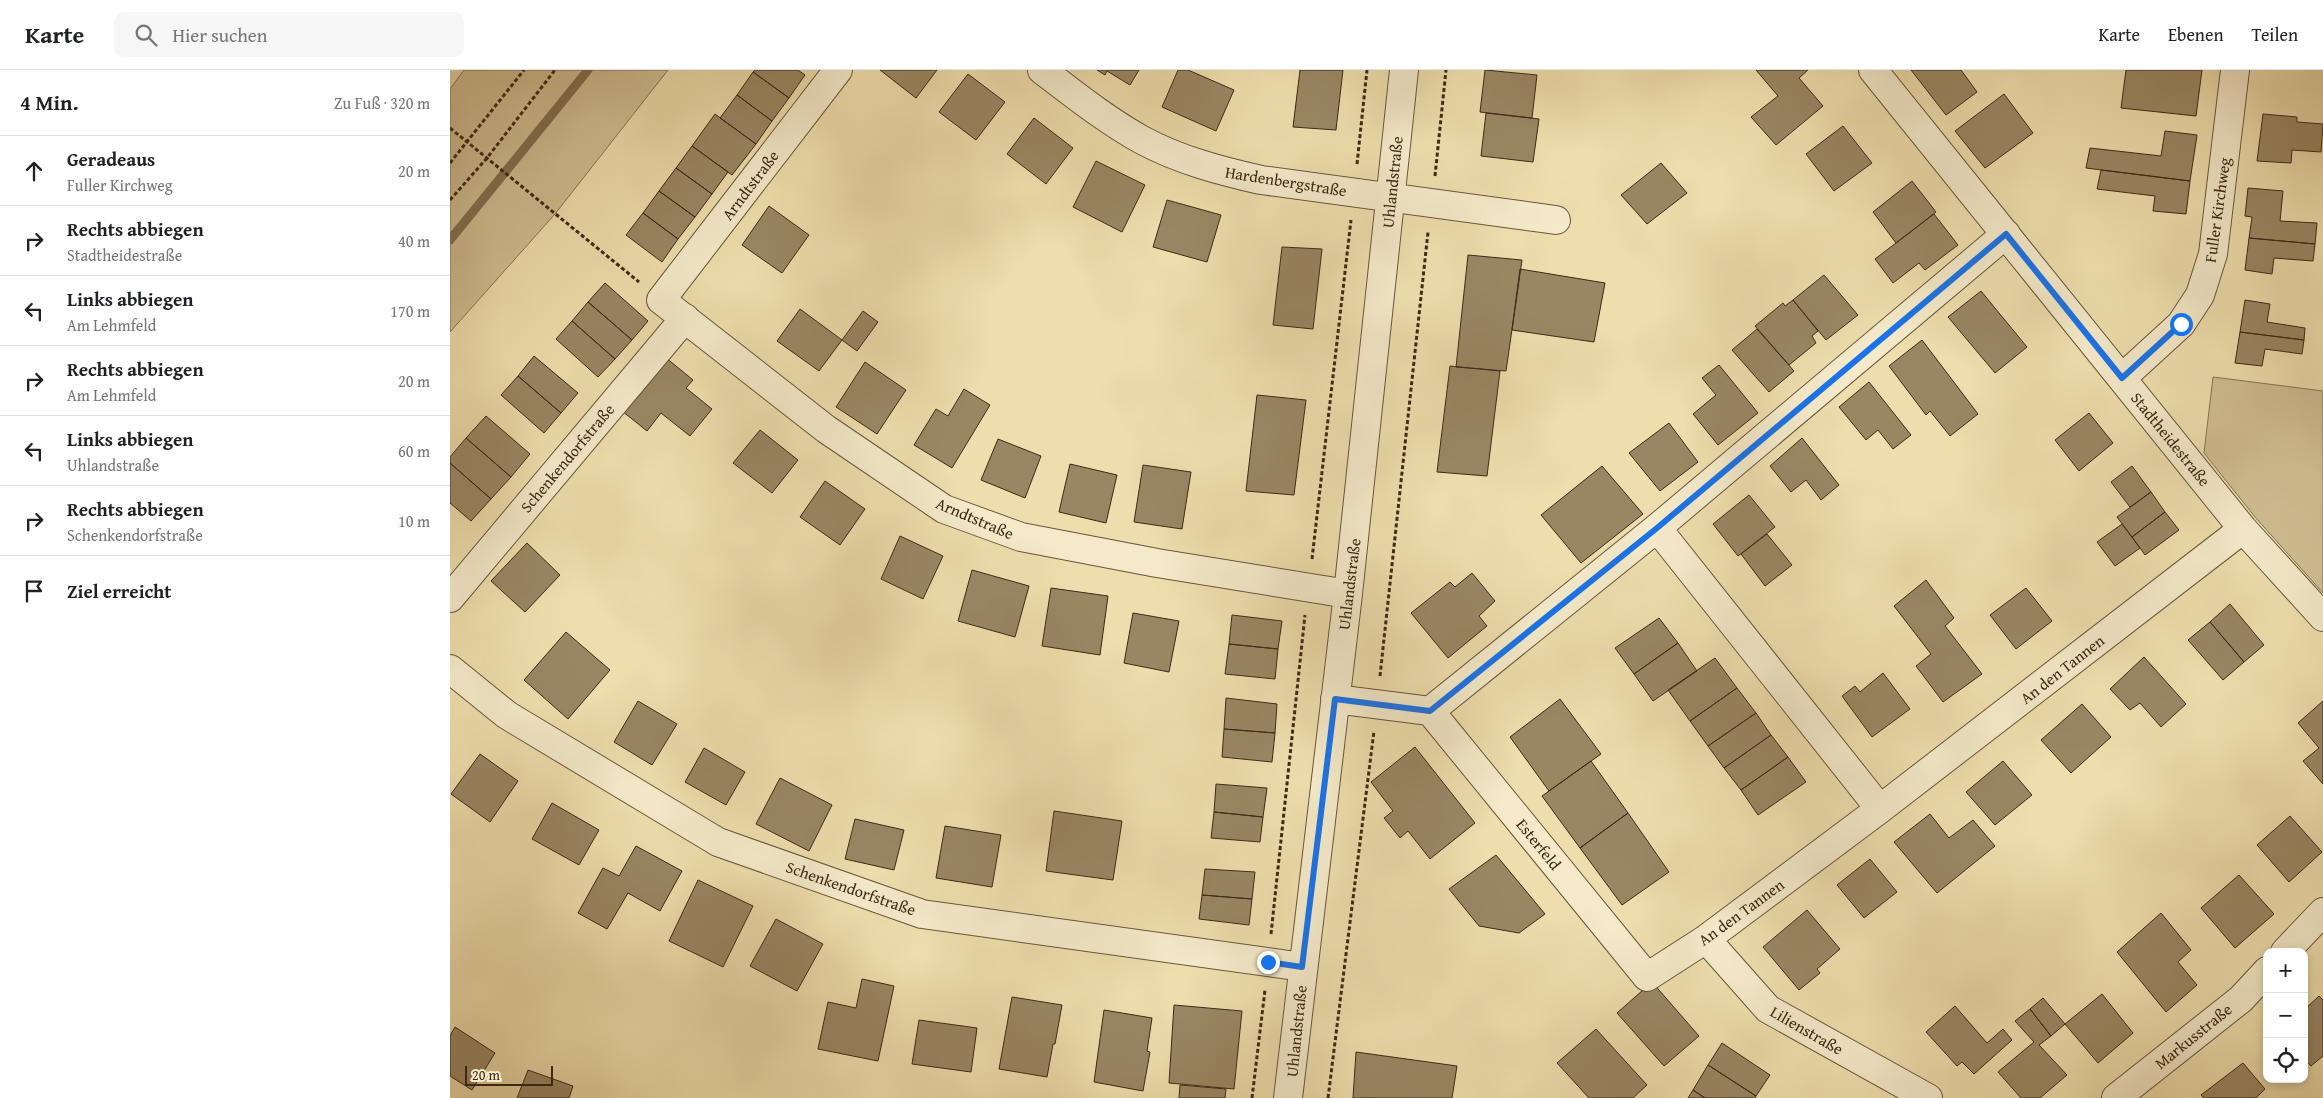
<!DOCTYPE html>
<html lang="de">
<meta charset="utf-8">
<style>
body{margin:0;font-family:"Gentium Book Plus",serif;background:#f6f6f6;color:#202124}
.controls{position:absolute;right:15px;bottom:15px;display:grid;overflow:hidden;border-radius:10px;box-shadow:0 2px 8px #0003}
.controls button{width:45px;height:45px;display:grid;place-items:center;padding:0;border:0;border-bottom:1px solid #e0e0e0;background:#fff;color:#202124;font:25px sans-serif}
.scale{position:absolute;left:15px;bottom:12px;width:88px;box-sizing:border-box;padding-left:5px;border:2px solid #3d2915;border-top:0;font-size:14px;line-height:18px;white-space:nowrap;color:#3d2915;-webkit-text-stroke:4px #f4eaca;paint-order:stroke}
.stop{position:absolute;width:15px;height:15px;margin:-11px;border:4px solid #1a73e8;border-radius:50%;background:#fff}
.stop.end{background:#1a73e8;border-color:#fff;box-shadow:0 1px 5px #0008}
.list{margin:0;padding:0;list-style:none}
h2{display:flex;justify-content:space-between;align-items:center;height:65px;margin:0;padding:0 20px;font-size:21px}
h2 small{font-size:16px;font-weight:400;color:#757577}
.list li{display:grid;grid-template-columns:32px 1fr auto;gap:15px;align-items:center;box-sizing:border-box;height:70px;padding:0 20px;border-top:1px solid #e0e0e0}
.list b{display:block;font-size:19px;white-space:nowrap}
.list p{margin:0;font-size:16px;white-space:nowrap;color:#757577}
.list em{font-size:16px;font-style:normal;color:#757577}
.icon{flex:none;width:28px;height:28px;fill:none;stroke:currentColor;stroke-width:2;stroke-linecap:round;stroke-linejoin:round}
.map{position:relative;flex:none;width:1873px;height:1028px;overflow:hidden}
header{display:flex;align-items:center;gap:30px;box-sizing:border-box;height:70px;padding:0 25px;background:#fff;border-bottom:1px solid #e0e0e0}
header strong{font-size:24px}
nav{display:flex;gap:28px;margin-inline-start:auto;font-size:18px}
.search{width:350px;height:45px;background:#f6f6f6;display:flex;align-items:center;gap:12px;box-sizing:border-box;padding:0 18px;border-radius:10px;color:#757577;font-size:19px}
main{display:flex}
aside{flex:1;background:#fff}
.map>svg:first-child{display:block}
</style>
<header>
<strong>Karte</strong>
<div class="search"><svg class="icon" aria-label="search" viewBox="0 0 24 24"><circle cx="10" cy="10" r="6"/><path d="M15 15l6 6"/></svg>Hier suchen</div>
<nav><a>Karte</a><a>Ebenen</a><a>Teilen</a></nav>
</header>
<main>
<aside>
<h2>4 Min.<small>Zu Fuß · 320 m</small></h2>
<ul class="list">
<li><svg class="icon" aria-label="ahead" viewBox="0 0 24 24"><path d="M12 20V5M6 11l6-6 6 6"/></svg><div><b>Geradeaus</b><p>Fuller Kirchweg</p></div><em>20 m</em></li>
<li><svg class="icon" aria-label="right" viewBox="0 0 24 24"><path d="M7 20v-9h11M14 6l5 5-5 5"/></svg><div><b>Rechts abbiegen</b><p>Stadtheidestraße</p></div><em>40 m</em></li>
<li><svg class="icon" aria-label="left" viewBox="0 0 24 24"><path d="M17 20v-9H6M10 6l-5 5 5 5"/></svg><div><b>Links abbiegen</b><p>Am Lehmfeld</p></div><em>170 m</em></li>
<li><svg class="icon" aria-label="right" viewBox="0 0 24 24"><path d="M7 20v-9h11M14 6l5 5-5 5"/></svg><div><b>Rechts abbiegen</b><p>Am Lehmfeld</p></div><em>20 m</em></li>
<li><svg class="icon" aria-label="left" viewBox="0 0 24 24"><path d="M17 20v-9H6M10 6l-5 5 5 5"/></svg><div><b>Links abbiegen</b><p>Uhlandstraße</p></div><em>60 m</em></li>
<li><svg class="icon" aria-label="right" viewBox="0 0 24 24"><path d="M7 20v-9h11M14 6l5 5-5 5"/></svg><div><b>Rechts abbiegen</b><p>Schenkendorfstraße</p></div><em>10 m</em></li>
<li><svg class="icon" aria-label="arrive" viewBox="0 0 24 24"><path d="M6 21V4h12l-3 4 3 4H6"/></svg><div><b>Ziel erreicht</b></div></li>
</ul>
</aside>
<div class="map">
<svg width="1873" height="1028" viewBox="0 0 1873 1028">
<rect width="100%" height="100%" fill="#eedead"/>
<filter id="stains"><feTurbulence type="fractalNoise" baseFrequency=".004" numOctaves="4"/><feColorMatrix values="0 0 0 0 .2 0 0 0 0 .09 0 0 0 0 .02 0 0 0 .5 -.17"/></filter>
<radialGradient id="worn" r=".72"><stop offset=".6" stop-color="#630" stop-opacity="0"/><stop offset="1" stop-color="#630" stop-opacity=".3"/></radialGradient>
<!-- green -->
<path fill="#d0bf93" stroke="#867454" d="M14,0h204l-113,144 -105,118v-243z
M1763,307l110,14v202l-68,-76 -51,-64z"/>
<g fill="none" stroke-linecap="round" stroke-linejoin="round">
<!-- stream -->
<path stroke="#837051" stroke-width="9" d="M0,170l138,-170"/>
</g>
<!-- building -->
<path fill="#998764" stroke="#3d2915" d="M305,0h43l7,5 -16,23 -36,-26z
M430,0h57l-21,28z
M647,0h42l-9,15 -23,-14 -2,4z
M728,0h10l46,20 -18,41 -54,-24z
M850,0h43l-7,60 -43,-3z
M1035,0l52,5 -5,43 -52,-6z
M1306,0h52l-9,8 24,28 -47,39 -25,-28 27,-21z
M1461,0h50l16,22 -31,23z
M1676,0h76l-6,46 -75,-8z
M303,2l36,26 -17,23 -35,-26z
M518,4l37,28 -29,38 -37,-28z
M1554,24l29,39 -48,35 -30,-37z
M287,25l35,26 -16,23 -36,-26z
M1036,43l53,6 -6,43 -52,-6z
M265,44l41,30 -24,31 -40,-29z
M1813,44l34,3v5l26,2 -2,28 -29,-2 -1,13 -34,-2z
M584,48l39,30 -27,36 -39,-30z
M1393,56l29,37 -38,28 -28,-37z
M1715,61l32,4 -7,46 -104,-13 4,-20 71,8z
M242,76l36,26 -16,22 -36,-26z
M646,91l49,24 -23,47 -49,-25z
M1211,93l26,30 -40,31 -26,-29z
M226,98l36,26 -17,23 -36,-26z
M1651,100l89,11 -4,33 -33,-3 2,-15 -58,-7z
M1462,111l24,31 -40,31 -23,-31z
M1798,118l35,3 -3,30 37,2 -2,21 -66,-6 3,-21 -7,-1z
M209,121l36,26 -17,22 -35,-26z
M717,130l54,15 -14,47 -54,-15z
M319,136l40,29 -27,38 -40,-28z
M193,143l35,26 -16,23 -36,-27z
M1484,144l24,31 -33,25 -6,-7 -26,20 -18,-24z
M1799,168l66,6 -2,17 -39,-3 -2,16 -27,-4z
M832,177l40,2 -9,80 -40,-4z
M1018,185l54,5 -16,111 -50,-4z
M1070,199l85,14 -11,59 -82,-12z
M1374,205l34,40 -32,25 -33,-40z
M155,213l43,38 -16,19 -44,-38z
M1531,221l46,56 -32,26 -47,-56z
M1343,230l25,31 -6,5 4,7 -27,22 -34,-39 28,-23 2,3z
M1795,230l25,4 -3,18 38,6 -1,12 -64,-8z
M138,232l44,38 -17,19 -43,-38z
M350,239l42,31 -23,31 -42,-30z
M413,241l15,11 -21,29 -15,-11z
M122,251l43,38 -17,18 -42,-38z
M1307,259l37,42 -25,21 -37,-42z
M1790,262l64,8 -2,14 -37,-5 -3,17 -27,-3z
M1472,270l56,74 -28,22 -20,-25 -4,4 -37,-49z
M84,286l44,37 -17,20 -43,-37z
M215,287l28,23 -7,8 26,21 -22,27 -29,-23 -14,18 -25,-20z
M415,292l41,28 -29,44 -41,-27z
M1269,295l39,48 -40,32 -25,-31 23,-19 -14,-17z
M1000,296l50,5 -13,105 -50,-4z
M68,306l43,37 -17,20 -43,-38z
M1419,312l42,53 -18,14 -15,-19 -12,10 -27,-33z
M514,319l26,16 -38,63 -38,-23 22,-36 12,7z
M807,325l49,5 -12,95 -48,-4z
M1639,343l24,30 -34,28 -24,-31z
M36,346l44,38 -19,23 -45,-39z
M1219,353l29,39 -38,29 -31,-38z
M310,360l38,30 -26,33 -39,-30z
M16,368l45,39 -20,22 -41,-36v-6z
M1352,368l37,47 -18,15 -15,-20 -15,12 -21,-26z
M548,369l43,17 -16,42 -44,-18z
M0,393l41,36 -20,22 -21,-18z
M620,394l47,11 -11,48 -47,-11z
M693,395l48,7 -9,57 -48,-7z
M1152,396l41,48 -62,49 -40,-48z
M1682,396l19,26 -21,15 -19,-25z
M375,411l40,28 -25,36 -40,-28z
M1701,422l14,20 -33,25 -15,-20z
M1299,425l26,32 -37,29 -25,-32z
M1715,442l14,18 -34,25 -13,-18z
M1672,454l18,24 -25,18 -18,-24z
M1317,464l25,31 -27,21 -24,-32z
M450,466l43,20 -20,43 -42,-20z
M77,473l33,32 -35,37 -34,-31z
M522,500l57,16 -14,51 -57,-16z
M1022,503l23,28 -16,15 8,10 -39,32 -37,-45 39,-31 5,5z
M1476,510l28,38 -9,8 37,48 -39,28 -27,-36 15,-12 -37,-48z
M601,518l57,8 -8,59 -58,-9z
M1576,518l26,33 -36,28 -26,-34z
M1780,534l34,41 -20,17 -34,-40z
M683,543l46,8 -10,51 -45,-9z
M782,545l50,6 -4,28 -49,-5z
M1209,548l19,25 -44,31 -19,-26z
M1760,552l34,40 -21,18 -35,-40z
M116,562l44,38 -42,49 -44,-39z
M1228,573l19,28 -44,30 -19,-27z
M779,574l49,5 -3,30 -50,-5z
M1694,587l42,47 -25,23 -21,-24 -10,7 -20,-21z
M1265,588l22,30 -47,33 -22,-31z
M1433,603l27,36 -38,28 -30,-41 13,-10 5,6z
M1287,618l19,25 -48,33 -18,-25z
M776,628l51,6 -2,29 -51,-4z
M1110,629l41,55 -52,37 -39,-54z
M188,631l39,23 -25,41 -38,-23z
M1873,631v83l-20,-23 16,-13 -21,-25z
M1632,634l29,33 -40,36 -30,-33z
M1306,643l15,22 -47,33 -16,-22z
M774,659l51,4 -3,29 -50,-5z
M1321,665l17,22 -47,33 -17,-22z
M965,677l60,76 -45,36 -22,-28 -8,7 -16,-20 9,-7 -22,-29z
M254,678l41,24 -19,33 -41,-23z
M30,684l38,27 -28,41 -39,-28z
M1338,687l18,25 -48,33 -17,-25z
M1141,691l37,52 -48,35 -38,-52z
M1553,691l29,34 -37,30 -29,-33z
M330,708l52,27 -23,46 -53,-27z
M766,714l51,4 -4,29 -49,-5z
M102,733l47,27 -20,35 -47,-26z
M604,741l68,10 -9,59 -67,-9z
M764,742l49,5 -3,25 -49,-4z
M1178,743l41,59 -47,33 -42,-57z
M1480,744l19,24 24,-18 22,26 -58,47 -43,-51z
M1840,746l32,36 -33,30 -32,-37z
M405,749l49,11 -10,40 -49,-11z
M495,756l56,9 -9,52 -56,-9z
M186,776l46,25 -22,40 -32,-18 -21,36 -29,-16 25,-45 16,8z
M1046,785l49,59 -26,19 -40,-7 -30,-37z
M1420,789l27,33 -33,26 -27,-33z
M755,799l50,3 -3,27 -50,-4z
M1789,805l35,39 -39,34 -34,-40z
M248,810l55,26 -30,61 -54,-26z
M752,825l50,4 -3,26 -50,-6z
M1357,840l33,39 -23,20 3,4 -21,17 -36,-43z
M1711,843l30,37 -13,12 19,23 -31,27 -49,-60z
M326,849l47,25 -26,47 -47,-25z
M412,909l32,7 -16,75 -60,-12 10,-47 28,6z
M1202,912l47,54 -35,30 -47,-53z
M1652,924l31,39 -35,30 -33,-39z
M1869,926l4,4v56l-12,10 -7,-7v-49z
M562,927l50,8 -7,39h-2l-6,33 -48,-8z
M1593,928l22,26 -14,12 -21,-27z
M724,935l68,6 -8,78 -65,-6z
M1505,936l32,37 16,-14 9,11 -38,34 -12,-12 -5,4 -31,-34z
M1580,939l21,27 -12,9 28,30 -27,23h-19l-23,-26 36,-30 -19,-21z
M654,940l48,8 -5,33 3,1 -7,39 -49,-9z
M469,950l58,8 -6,44 -59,-8z
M5,957l40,26 -23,37 -22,-14v-40z
M1146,959l51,56 -14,13h-44l-32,-35z
M1272,973l48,32 -14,21 -48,-31z
M906,982l101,14 -5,32h-99z
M1793,993l22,26 -9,9h-52l-3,-3z
M1258,995l48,31 -1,2h-50l-12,-8z
M78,1000l45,16 -4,12h-52z
M730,1015l46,4 -1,9h-46z
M1243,1020l12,8h-17z"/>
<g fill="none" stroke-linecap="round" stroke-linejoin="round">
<defs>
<path id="minor" d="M388,0l-177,230 165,129 118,80 77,28 136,26 191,31
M592,0c33,25 64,50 100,70 37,20 79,31 119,40l295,40
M1423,0l370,459 80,88
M1672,308l59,-54 19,-29 13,-41 22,-184
M1207,458l223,281
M0,528l235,-280
M0,599l57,46 211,127 204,72 381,53
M885,629l95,12 227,-183 349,-294
M980,641l217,266 59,-38 174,-130 363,-280
M1256,869l62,70 160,89
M1835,882l38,-40
M838,1028l60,-504 56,-524
M1666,1028l125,-99 26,-28"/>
</defs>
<!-- minor casing -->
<use href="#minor" stroke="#69563b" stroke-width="30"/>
<!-- path -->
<path stroke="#3d2915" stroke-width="3" stroke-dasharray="4 2.5" stroke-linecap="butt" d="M0,58l189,154
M0,93l74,-93
M907,94l10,-94
M985,106l11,-106
M0,130l37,-42 68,-88
M862,489l39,-339
M930,606l48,-444
M821,864l34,-319
M802,1028l13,-108
M878,1028l46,-367"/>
<!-- minor -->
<use href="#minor" stroke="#f4eaca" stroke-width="28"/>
</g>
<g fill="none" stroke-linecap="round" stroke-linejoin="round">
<!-- route -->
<path stroke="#1a73e8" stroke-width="6" d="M818,892l34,5 33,-268 95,12 227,-183 349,-294 116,144 59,-54"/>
</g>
<g text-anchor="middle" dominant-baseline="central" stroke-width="4" stroke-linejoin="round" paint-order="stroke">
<!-- street labels -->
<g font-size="16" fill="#3d2915" stroke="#f4eaca">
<text transform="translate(836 111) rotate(9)">Hardenbergstraße</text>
<text transform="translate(942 112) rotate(-84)">Uhlandstraße</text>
<text transform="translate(300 115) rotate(-53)">Arndtstraße</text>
<text transform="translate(1767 140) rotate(-82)">Fuller Kirchweg</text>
<text transform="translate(1721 369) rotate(51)">Stadtheidestraße</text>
<text transform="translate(117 388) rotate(-50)">Schenkendorfstraße</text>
<text transform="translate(525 448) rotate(23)">Arndtstraße</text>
<text transform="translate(899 514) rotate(-83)">Uhlandstraße</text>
<text transform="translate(1612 599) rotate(-38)">An den Tannen</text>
<text transform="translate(1089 774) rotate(51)">Esterfeld</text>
<text transform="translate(401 818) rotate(19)">Schenkendorfstraße</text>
<text transform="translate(1291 842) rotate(-36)">An den Tannen</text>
<text transform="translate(1357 960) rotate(30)">Lilienstraße</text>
<text transform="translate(846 961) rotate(-84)">Uhlandstraße</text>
<text transform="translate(1743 966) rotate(-39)">Markusstraße</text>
</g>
</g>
<rect width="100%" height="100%" filter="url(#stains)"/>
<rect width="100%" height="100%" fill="url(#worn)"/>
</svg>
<div class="controls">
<button>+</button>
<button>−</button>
<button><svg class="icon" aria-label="locate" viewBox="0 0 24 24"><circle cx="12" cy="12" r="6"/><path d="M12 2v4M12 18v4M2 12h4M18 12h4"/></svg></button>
</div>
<div class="scale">20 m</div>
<div class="stop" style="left:1731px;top:254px"></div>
<div class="stop end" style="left:818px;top:892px"></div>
</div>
</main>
